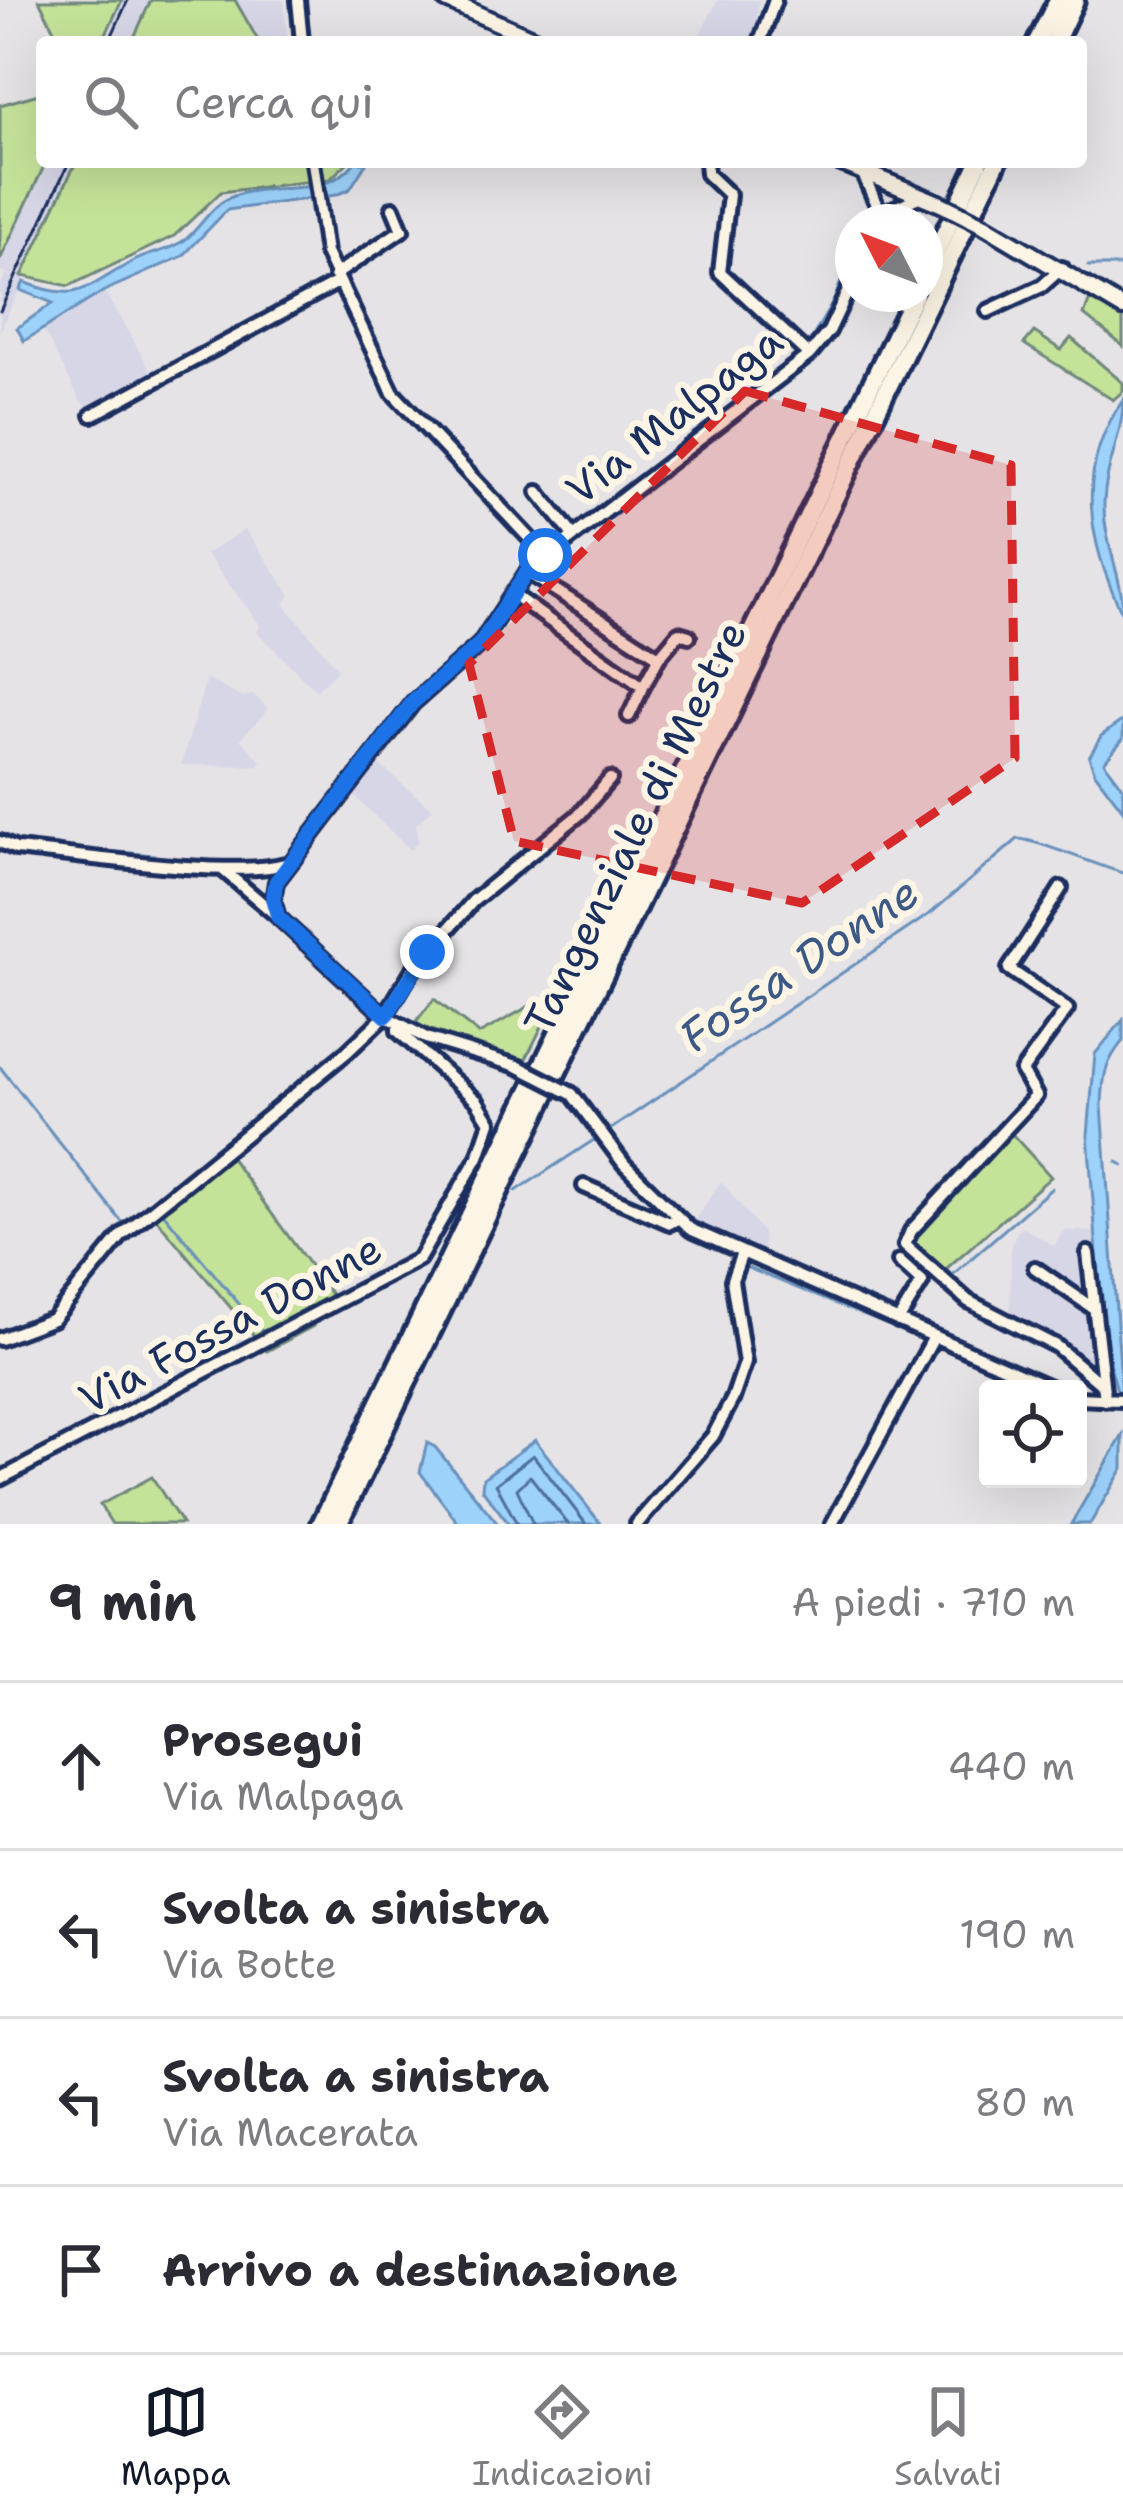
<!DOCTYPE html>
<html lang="it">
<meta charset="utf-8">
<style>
body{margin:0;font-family:"Shantell Sans",sans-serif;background:#f7f7f7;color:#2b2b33}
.controls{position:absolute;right:36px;bottom:36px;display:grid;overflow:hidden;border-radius:12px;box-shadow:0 12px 48px #0002}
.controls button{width:108px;height:108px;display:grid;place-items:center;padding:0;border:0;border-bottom:3px solid #e1e1e2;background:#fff;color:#2b2b33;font:60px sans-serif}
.compass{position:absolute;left:835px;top:204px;width:108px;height:108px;border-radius:50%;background:#fff;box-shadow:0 12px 48px #0002;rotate:312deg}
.stop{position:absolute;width:36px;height:36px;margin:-27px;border:9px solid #1a73e8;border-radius:50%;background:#fff}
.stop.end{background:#1a73e8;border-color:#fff;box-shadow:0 3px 12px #0008}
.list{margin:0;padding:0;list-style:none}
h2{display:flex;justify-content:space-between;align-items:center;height:156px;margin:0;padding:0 48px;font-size:51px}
h2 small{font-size:39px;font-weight:400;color:#7c7c81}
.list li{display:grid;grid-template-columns:78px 1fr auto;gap:36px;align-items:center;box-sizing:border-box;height:168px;padding:0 48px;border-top:3px solid #e1e1e2}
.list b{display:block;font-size:45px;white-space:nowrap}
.list p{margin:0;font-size:39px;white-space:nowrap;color:#7c7c81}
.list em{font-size:39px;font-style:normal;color:#7c7c81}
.icon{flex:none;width:66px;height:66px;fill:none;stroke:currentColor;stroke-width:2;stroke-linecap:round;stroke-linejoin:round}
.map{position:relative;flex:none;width:1123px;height:1524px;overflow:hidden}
.search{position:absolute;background:#fff;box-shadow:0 12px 48px #0002;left:36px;right:36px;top:36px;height:132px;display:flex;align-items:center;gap:30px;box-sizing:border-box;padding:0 42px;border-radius:12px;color:#7c7c81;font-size:45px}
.sheet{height:828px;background:#fff}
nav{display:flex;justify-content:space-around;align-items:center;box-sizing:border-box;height:168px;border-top:3px solid #e1e1e2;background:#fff;font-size:33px;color:#7c7c81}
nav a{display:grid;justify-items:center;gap:6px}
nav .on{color:#111827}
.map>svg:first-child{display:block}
</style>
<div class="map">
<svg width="1123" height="1524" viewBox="0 0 1123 1524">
<rect width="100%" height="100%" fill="#e6e3e6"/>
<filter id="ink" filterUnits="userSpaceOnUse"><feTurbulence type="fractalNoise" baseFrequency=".00833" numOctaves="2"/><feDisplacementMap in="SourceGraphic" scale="24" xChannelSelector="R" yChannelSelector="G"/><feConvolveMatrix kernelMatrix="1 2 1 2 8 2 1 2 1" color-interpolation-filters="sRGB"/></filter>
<g filter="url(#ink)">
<!-- built -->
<path fill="#d7d6e7" d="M122,0h29l-19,42h-30z
M235,0h49l4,42h-29z
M718,0h41l-6,42h-45l-9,-6z
M46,162h30l-76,170v-47l5,-10 8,1 -13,-5v-11z
M104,291l50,85 -59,39 -15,-15 -38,-73z
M245,529l46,66 -7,9 54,65 -22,22 -59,-59 3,-7 -54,-71z
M206,679l35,18 13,-2 15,14 -29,30 22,23 -3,4 -78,-1z
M376,762l57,47 -17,15 2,18 -8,8 -59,-57z
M721,1181l42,52 1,23 -70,-34z
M1021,1226l33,20 10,-16 31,2 11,144 -96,-53 1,-79z"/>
<!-- green -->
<path fill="#c5e299" stroke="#70887c" stroke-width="3" d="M39,0h83l-20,42h-42z
M151,0h84l24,42h-127z
M42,93l4,69 -46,98v-155z
M76,162h272l-18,17 -109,13 -47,44 -105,50 -47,-10z
M1092,293l31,22v31l-39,-31z
M1034,332l27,18 10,-12 52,45v8l-10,9 -89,-56z
M434,999l45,35 58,-32 14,6 -27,55 -110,-39z
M1012,1134l39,43 -112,98 -35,-31 2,-6z
M228,1154l108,147 -27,17 4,8 -46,25 -113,-135z
M152,1477l30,47h-70l-12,-19z"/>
<!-- water -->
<path fill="#9dd2fb" stroke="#6991bc" stroke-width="3" d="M355,162h12l-17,27 -14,6 -109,15 -44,46 -79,35 -80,50 -7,-13 36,-25 -33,-13 4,-8c58,23 61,4 110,-21 17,-9 37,-10 52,-22 18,-15 24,-34 48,-43 41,-16 92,5 121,-34z
M1123,400c0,36 -18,66 -19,103 -1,39 19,73 19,112 -35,-72 -49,-145 0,-215z
M1123,720v19l-19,23 19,25v23l-28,-37 -6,-16 12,-21z
M1123,1020v21c-18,21 -20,36 -21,64l21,306 -19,-66 -16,-210 7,-81z
M1123,1435v33l-33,56h-19z
M535,1440l66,84h-92l-27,-35 1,-11z
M427,1443l8,4 63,77h-39l-39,-52z"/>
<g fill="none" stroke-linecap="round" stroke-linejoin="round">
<!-- shore -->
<path stroke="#4f709d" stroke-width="3" d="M517,1524l-21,-40 37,-29 53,69
M533,1524l-16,-35 13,-13 38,48"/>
<!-- stream -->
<path stroke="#6991bc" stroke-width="3" d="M862,222v-2
M1088,266h35
M808,345l26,-45 19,-51
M665,458l136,-106
M31,845l123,10
M0,1067l122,155
M608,1131l323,-218 87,-74c14,-1 83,28 105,34
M1117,1162l6,3
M516,1191l84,-55
M160,1209l105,126
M436,1241l13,-23
M743,1266l184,75
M949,1278l103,-90
M358,1285l60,-33
M0,1472l84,-43
M668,1495l53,-60 28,-62 -10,-99"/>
<defs>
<path id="minor" d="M298,0l4,42
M760,42l15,-42
M313,162l13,91 67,140 152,162
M706,162l1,12 22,21 -9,77 89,83
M863,174l18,40
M881,214l40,-18
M335,275l67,-45 -9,-22
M988,311l54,-25 20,-18
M92,415l246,-133
M538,492l35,43
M527,572l132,85 20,-24 10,3
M512,594l131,93 -14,29
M643,687l16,-30
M0,842l16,7c61,6 216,30 269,15
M222,869l54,46
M1061,888l-52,81 58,40 -45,62 14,25 -125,135 -6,14 63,56 88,45 46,39
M517,1066l-91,-28 -41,-22 -107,-99 -5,-17 3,-18 137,-179 67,-59 47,-72 282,-217 20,-24 24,-51
M572,1094l52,70 66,65 364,160
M584,1186l86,37 7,-4
M1088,1253l17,147
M1035,1268l55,38
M898,1321l24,-39 -23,-21
M0,1339l53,-20 69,-84 225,-183 38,-36 27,-45 61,-70 107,-87 30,-35
M1078,1398l45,2
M0,1479l419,-220 59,-102 12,-35 -13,-21 -79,-70v-8
M637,1524l76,-88 20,-38 12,-35 -13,-83 10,-27
M832,1524l102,-187"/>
<path id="major" d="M446,0l95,42
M839,162l102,42
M985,226l138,82"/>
<path id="highway" d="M1037,42l21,-42
M1055,42l20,-42
M925,274l54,-112
M321,1524l594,-1230
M338,1524l659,-1362"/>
</defs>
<!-- minor casing -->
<use href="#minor" stroke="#1b2f5e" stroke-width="20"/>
<!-- major casing -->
<use href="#major" stroke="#1b2f5e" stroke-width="22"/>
<!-- highway casing -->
<use href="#highway" stroke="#1b2f5e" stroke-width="26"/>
<!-- minor -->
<use href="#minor" stroke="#fcf5e5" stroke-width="10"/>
<!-- major -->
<use href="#major" stroke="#fcf5e5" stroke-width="14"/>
<!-- highway -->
<use href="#highway" stroke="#fcf5e5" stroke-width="16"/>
<!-- rail -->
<path stroke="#1b2f5e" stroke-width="3" d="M109,42l19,-42
M0,311l69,-149"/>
<defs>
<path id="minor-bridge" d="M517,1066l55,28"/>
<path id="major-bridge" d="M941,204l44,22"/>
</defs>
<!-- minor-bridge casing -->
<use href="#minor-bridge" stroke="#1b2f5e" stroke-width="20" stroke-linecap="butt"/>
<!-- major-bridge casing -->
<use href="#major-bridge" stroke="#1b2f5e" stroke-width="22" stroke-linecap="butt"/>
<!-- minor-bridge -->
<use href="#minor-bridge" stroke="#fcf5e5" stroke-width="10"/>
<!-- major-bridge -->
<use href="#major-bridge" stroke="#fcf5e5" stroke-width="14"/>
</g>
</g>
<g fill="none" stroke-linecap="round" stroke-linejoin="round" filter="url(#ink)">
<!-- route -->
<path stroke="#1a73e8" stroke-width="15" d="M427,952l-41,64 -108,-99 -5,-17 3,-18 136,-179 68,-59 47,-72 18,-17"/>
</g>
<!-- marked area -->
<path fill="#d62828" fill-opacity="0.2" stroke="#d62828" stroke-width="9" stroke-dasharray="24 15" stroke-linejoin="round" d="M745,391l266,74 4,293 -213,145 -288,-62 -45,-177z"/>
<g text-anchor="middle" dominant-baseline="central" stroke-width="12" stroke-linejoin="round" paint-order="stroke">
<!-- street labels -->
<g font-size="42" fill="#1b2f5e" stroke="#fcf5e5">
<text transform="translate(674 415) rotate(-38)">Via Malpaga</text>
<text transform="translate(635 827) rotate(-64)">Tangenziale di Mestre</text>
<text transform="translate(230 1323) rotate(-28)">Via Fossa Donne</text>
</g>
<!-- water labels -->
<g font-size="45" font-style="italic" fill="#3c5885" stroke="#fcf5e5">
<text transform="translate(799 964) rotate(-34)">Fossa Donne</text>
</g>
</g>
</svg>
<div class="controls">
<button><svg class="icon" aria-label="locate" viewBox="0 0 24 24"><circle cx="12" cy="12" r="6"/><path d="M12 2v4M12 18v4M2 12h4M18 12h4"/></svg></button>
</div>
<svg class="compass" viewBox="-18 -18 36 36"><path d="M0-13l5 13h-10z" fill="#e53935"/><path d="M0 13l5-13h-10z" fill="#7c7c81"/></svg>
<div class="stop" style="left:545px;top:555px"></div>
<div class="stop end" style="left:427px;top:952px"></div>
<div class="search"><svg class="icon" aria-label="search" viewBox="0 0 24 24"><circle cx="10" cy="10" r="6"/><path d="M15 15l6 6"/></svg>Cerca qui</div>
</div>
<section class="sheet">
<h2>9 min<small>A piedi · 710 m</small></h2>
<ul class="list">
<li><svg class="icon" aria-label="ahead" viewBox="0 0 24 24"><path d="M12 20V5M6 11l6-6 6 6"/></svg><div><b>Prosegui</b><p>Via Malpaga</p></div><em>440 m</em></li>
<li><svg class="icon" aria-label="left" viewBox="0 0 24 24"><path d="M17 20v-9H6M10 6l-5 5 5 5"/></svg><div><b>Svolta a sinistra</b><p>Via Botte</p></div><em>190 m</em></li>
<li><svg class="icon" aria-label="left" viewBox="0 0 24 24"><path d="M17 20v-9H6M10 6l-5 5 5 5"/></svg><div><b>Svolta a sinistra</b><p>Via Macerata</p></div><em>80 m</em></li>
<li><svg class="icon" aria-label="arrive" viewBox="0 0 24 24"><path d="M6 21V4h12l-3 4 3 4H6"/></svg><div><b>Arrivo a destinazione</b></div></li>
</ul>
</section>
<nav>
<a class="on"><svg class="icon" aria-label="map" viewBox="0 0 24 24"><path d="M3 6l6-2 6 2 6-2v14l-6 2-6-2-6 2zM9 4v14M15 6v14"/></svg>Mappa</a>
<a><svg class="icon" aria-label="directions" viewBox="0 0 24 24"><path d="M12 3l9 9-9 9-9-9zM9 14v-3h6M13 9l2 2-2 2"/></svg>Indicazioni</a>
<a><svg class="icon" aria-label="saved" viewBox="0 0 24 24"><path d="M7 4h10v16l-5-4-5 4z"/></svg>Salvati</a>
</nav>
